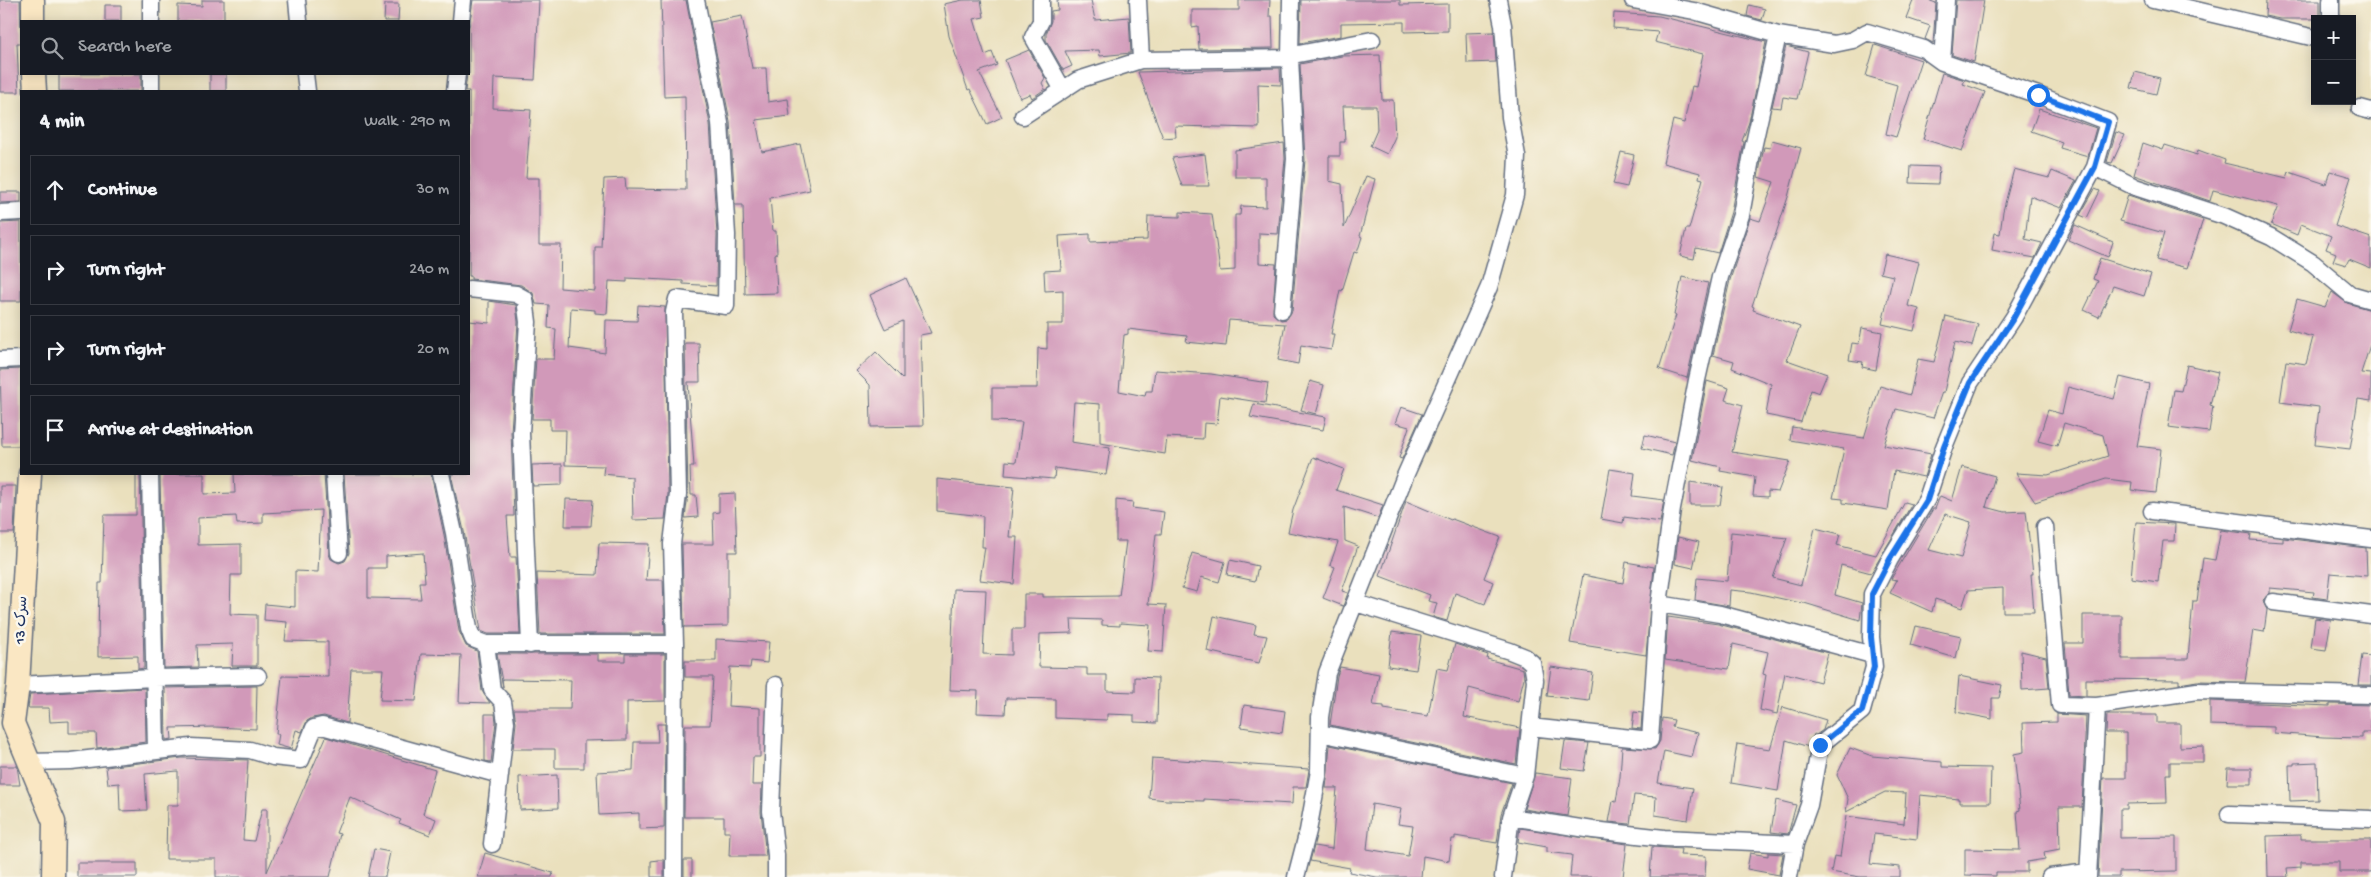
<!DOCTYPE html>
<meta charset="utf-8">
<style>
body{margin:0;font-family:"Gochi Hand","Playpen Sans Arabic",sans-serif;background:#20242c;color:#f1f3f6}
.controls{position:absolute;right:15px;top:15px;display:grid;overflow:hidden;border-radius:0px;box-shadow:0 2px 12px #0003}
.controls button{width:45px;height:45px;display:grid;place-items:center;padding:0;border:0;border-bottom:1px solid #363941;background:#171b24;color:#f1f3f6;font:25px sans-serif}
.stop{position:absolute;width:15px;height:15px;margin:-11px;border:4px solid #1a73e8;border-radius:50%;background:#fff}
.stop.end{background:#1a73e8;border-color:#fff;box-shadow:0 1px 5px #0008}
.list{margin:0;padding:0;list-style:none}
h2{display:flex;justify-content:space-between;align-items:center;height:65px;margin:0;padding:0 20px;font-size:21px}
h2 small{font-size:16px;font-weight:400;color:#9ea1a6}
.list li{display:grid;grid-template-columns:32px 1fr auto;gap:15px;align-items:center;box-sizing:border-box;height:70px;margin:0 10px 10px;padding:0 10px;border:1px solid #363941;border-radius:0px}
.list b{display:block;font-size:19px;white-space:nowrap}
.list em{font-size:16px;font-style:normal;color:#9ea1a6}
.icon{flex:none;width:28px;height:28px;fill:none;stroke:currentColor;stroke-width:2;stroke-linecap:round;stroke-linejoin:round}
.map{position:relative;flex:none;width:2371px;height:877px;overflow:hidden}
.search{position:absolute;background:#171b24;box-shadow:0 2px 12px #0003;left:20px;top:20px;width:450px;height:55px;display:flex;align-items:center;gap:12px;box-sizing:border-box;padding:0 18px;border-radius:0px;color:#9ea1a6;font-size:19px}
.panel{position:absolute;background:#171b24;box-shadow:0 2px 12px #0003;left:20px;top:90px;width:450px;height:385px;border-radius:0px}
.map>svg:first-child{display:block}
</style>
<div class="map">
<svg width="2371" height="877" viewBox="0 0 2371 877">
<rect width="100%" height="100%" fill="#fbf7ec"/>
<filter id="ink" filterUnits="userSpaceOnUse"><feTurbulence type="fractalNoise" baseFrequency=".02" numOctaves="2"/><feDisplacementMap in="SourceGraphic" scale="10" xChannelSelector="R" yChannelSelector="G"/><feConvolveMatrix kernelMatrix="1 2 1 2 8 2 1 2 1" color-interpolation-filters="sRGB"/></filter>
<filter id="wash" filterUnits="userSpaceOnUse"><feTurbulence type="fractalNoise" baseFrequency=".0096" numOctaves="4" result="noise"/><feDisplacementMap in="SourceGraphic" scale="20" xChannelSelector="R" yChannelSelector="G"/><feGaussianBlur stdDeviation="1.12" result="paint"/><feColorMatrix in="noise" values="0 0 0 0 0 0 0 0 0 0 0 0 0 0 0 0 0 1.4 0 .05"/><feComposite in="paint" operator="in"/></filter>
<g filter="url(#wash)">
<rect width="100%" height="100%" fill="#eae0bd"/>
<g id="blocks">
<!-- building -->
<path fill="#d199b9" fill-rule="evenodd" d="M0,0h20l1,43h-4l2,49h-19z
M202,0h22v21h-46v-16l24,1z
M473,0h66l-4,80 -41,-2 -1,30 38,2 -5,68h13v67h22l-1,43 35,3v-44h6l3,-68 21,-1 1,11 60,1 -1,-94 -21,1 -3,-97h25l24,124 7,111 -1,51 -33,-2v-3l-56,-3v4l-18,-1 -2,33 -12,-1v-3l-24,-2 -2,40 36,5 1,-33 31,1 1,-16 27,2 3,187 -3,25 -32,1 -1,-43 -29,-3 1,-8 -39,-1 1,-35h-16v-11h-18l4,-60h18l2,-30 -8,-1 1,-23 -13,-1 -3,-11 -12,-8 -50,-6v-3h-2v-185h-4l2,-17h2v-47z
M963,0h18l3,17 -10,2 11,36 7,-3 5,13 -18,7 23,45 -15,7 -17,-35 -2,1 -19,-54 -5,-32z
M1057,0h34l4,20 34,-3 2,36 -31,3 -1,-6 -34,1 7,15 -9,4 -17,-30v-6l5,-13v-10l7,-1z
M1239,0h31l-1,16h3l1,32 -74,1 -1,-23 -6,1v-17h47z
M1301,0h99v5l48,-1v27l-44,1v-10l-63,1v13l-41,7z
M1913,0h15l8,3 -3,40 -8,-4 5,-13 -24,-8z
M1956,0h28l-10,62 -22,-7z
M2266,0h54v19h-40l-15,-3z
M385,4h14l-1,17h-14z
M105,5h16v16h-16z
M1749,5l16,4 -3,11 -15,-4z
M1614,13l45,3 107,26 -17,80 -7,19 2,1 -13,70 -13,41 -22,-5 -2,11 -14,-3 6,-27h3l14,-50 -4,-1 1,-5 -37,-10 10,-43 11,3 8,-37 4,1 7,-33 -48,-12 3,-10 -45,-4z
M742,16l10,52h14l2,34 20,-3 2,17 -34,4 6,32 38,-8 10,46 -40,8 3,33h3l1,22 -2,1 2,39 -32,1 -2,-89h-8l-5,-84 -20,-99z
M1494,32l2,30 -29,1 -1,-30z
M1875,45l46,15 -25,77 -10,-3 11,-49 -31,-9z
M1786,46l22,6 -11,47 -14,-2 -2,11 -9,-1z
M1029,50l16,28 -3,5 3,6 -13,9 -2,-4 -10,4 -15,-38z
M1380,55l2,45h11l2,37 -8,17 -17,-8 7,-16 -1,-24h-33l2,36h-5v14h-11v25l13,3 2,44 22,-52 9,3 -15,57 2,1 -5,16 -3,-1 -12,39 -2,-1 -9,44h3l-3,16 -30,-5 -3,19 -20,-4 7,-36 -56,-4 -3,26 -40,-4 1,-6 -59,-7v5l-4,1 -5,56 26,5 1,-5h6l3,-21 56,4 57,9 -3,20 -45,-7 -3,28 -13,-1 -1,16 -36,-2 -2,17 -65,-11v-39l-26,-2 -3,40 39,6 -4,27 -51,-7 -1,11 -49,-4 1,-14 10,1 6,-40 -30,-1v-33h45l1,-40 9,1v-25h16v-34l-18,1 -1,-20 17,-1 -2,-34 31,-2v8l57,-2 1,-24 32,1v-5l32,2 8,57 15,-1v-55h5l1,-9 25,1v-30h-31v-27l49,-7 1,16 -7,75 -19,-1v30l17,1 -3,50 8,6 6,-1 5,-8 13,-151 -5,-96 42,-8z
M1280,68l1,17 -23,-1 1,44 -84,-2 1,11 -13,1 -25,-66z
M2135,72l25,6 -4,16 -25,-6z
M1942,73l23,7 -2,4 22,8 -23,59 -39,-12z
M59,74h82v17h-82z
M210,74h16v17h-16z
M2039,109l57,19 -8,28 -28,-8 2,-6 -31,-11z
M2116,132l9,3 -13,28 -5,-1z
M1772,140l29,8 -13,49 -36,109 2,1 -1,3 47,17 -13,33 40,14 -8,19 -8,-3 -10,32 -35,-7 5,-31 -39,-16 2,-7 -21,-6 17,-75 20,-62 10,3 14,-39 -16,-5 6,-30 6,1z
M2143,143l20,7 2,-5 32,10 1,-5 27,10 -1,3 63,15 2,-6 37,12 4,-13 21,6 -16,49 36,12v30l-22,-9 -3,6 -13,-4 3,-8 -10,-4 5,-13 -30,-12 -4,11 -26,-11 7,-18 -65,-16 -3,11 -76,-26z
M1621,152l13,3 -7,32 -14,-3z
M1205,154l4,32h-27l-10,-28z
M1911,166l28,1 -1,17 -28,-1z
M2014,169l35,9 3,-7 24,10 -15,27 -31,-12 -5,43 17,4 -7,15 -43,-8 3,-17 5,1 3,-23z
M2095,189l5,2 -13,27 -7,-3z
M0,192h21v10l-21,1z
M2128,195l75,25 -16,48 -31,-8 8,-27 -44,-12z
M21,222v79h-21v-78z
M2075,225l38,17 -5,15 -40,-17z
M1885,254l34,8 -11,44 11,3 -5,22 -32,-7 11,-48 -13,-3z
M2100,258l51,16 -7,22 -31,-10 -14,31 -15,-7 14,-29 -5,-2z
M1682,277l26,6 -21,95 -28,-9 17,-54h-2z
M906,278l25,55 -11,2 3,91 -52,1 -1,-42 -14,-14 20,-19 27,27v-58l-18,8 -15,-34z
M2332,292l15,11 24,7v32l-10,31 10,1v27l-13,-2 -8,50 -35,-4 4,-38 -39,-5 6,-41 20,3 7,-27 -25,-7 9,-31 28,8z
M489,301l27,4 2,17 -7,110 3,84h-7l3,41h6l4,77h-32l-7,-3 -17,-100 -13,-57h18v-153l20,2z
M1946,316l32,8 -6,22 -17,-4 -11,50h-2l-9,26 -37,-9 -12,36 47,9 -7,23 -30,-6 -6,39 -45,-7v-4l-10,-1 11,-49 -54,-9 2,-13 72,11 16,-52 30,9 8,-36 16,3z
M1862,328l20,4 -6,38 -14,-3 1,-5 -14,-2 3,-17 7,1z
M685,343h14l1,39h-12l6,85h-4l1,28h5l2,22 -13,1 3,-24z
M2187,365l31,7 -8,33 3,1 -4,26 -41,-5 6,-37 7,1z
M21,369v77h-19l-2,-76z
M2120,377l29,7 -12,62 24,3 -5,44 -25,-3 1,-8 -26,-3 -71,23 -19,-29 32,2 60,-19 -5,-21 -39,-12 -7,23 -19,-5 10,-31 14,4 6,-27 46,12z
M1310,381l14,4 -8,29 -15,-4z
M1707,381l22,7 -4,12 18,5 -11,47 58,9 -12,31 -10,-1v6l-15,-1 2,-19 -35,-6 1,-4 -29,-7z
M1254,404l72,13 -3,13 -73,-13z
M1401,407l21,7 -20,45 -3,-1 10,-31 -14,-4z
M1645,435l30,7 -3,13 -30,-7z
M1313,457l31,12 -8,21 47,15 -5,13 -34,-11 1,34 13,5 -16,45 6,2 -5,13 -20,-8 12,-31 -5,-2 8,-23 -50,-10 5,-22z
M562,464v21l-29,1 -1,-21z
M1962,467l33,9 -9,31 19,5 21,-1 7,63h-2l3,38h-31v-24l-35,2 -6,18 -27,-9 -3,13 -42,-19 7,-13 -6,-1 42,-70h2l5,-13 12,5zM1945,514l26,8 -10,36 -32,-8z
M1610,469l25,4 -3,23 32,4 -4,22 -36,-5 -1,6 -22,-4z
M136,474h4l4,194 -6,1v-13l-40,1v-13l1,-61h3l2,-68h32z
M160,474h44v20l31,-1 -1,-19h90l5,80 2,5 8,4 6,-2 4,-8 -5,-79h87l13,61 15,96 7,15 11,5 5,40 8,12 -31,-1 2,-47 -40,-1 -5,47 -36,-1 3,-31h-32l-4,54 -23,-7 -12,2 -5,3 -5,11 -6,-2 -5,19 -14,-4 2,-11h-3l6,-58 46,1v-35l-43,-1 2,-19 -23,-2 1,-16 30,3v-36l23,1 3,-62 -58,3v10l-26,1 -1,-8 -38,2v27l43,-1v31h-10l-1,39 27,1v51h-25l1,-22 -36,1 1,22 -34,1zM423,553l2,29h-6l2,17 -53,-1v-30h18v-12z
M937,479l77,8 -5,50h8l-3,47 -34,-4 5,-33h-3l1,-31 -46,-5z
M1690,482l33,5 -3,18h-30z
M0,486h16l-2,47h-14z
M735,493l2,59h-9v74l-44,1 -2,-83h32l-1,-31 6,-1v-18z
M566,499l27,1 -2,26h-26z
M1116,500l17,2 -1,6 32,4 -3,22h-5l-8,70 18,1 -3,47 -15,-1 2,-26 -30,-2v3l-18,-1v-5l-31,-1 1,14 -32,1 -1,33 48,1v7h20v16l28,1v-15l23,1 -1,45 -23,-1v-7l-27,-1v6l-52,-2v-19l-49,-1 -1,16 -28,-1 1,-22 -28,-1 4,-101 32,1 -3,64 29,1v-26h12v-35h19v3l76,-1 7,-55h-10z
M1406,501l45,19 1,-1 48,18 -16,41 9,4 -8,22 -30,-11 -8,28 -14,-4 4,-14 -9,-2 2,-6 -50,-19z
M1905,502l7,2 -41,69 -30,-8 -6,30 27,8 -2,17 -59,-18v1l-50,-11 -21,-2 -1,16 -34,-6 2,-22 30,3 4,-49 56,6 -14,40 28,7 14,-57 25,6 -3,11 39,10z
M2136,522l39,2 -1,17h-11l-5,41 -27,-4z
M2221,530l30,4 -1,6 33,2v-4l83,10 1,28 -37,-3 -3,26 -14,-2 1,-5 -44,-4v5l-7,7 4,10 -3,22 -11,-2 -8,52 -48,-1 -18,3v-4l-93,-1v17l-17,-1 -4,-52h18v-28h39v44h66l5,-58h4l6,-43 12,2z
M1678,537l21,5 -6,26 -18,-4z
M599,543l50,1 -3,36h17l2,54h-125l-3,-61 60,2z
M1192,553l33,9 -6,20 -18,-5 -4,15 -15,-4z
M1230,560l28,6 -3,15 -28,-6z
M1626,562l28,5 -8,88 -76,-12 13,-68 40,8z
M1214,616l42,9 -2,9 13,2 -8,27 -52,-12z
M1668,617l50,7 110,29 -8,29 -35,-9 -8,41 -17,-4 6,-35 -3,-1 5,-22 -35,-8 -4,25 -64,-9z
M2315,618l16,2 -5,30 -15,-2z
M1916,626l45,10 -5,22 -45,-13z
M1392,632l29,4 -5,34 -28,-4z
M716,639l53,3 -2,21 -16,-2 -1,7 -20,-1 -2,39 32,2v49h-7l-1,28h10l-1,27 5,44h-37l1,-24h-6v-15h-40l1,-92h25l3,-48h-28v-16h31z
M1455,644l33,11 -1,4 36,10 1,9 -6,23 -49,-13 -5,29 56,11 -4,36 -186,-39 7,-49 3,-9 39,7 -6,31 11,1v3l44,7 9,-48 11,2z
M2021,651l25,6 3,31 -27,2z
M497,654h101v7h27v-7h40v47l-38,1v38l-43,1v27h-29v-19h-42l3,-26 -2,-14h56l1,-29 -69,-1 1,8z
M2362,655l9,1v29h-13z
M1551,667l42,6 -4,28 -42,-5z
M1959,676l43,9 -3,13h-7v21l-36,-7z
M257,686l-1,43 -41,-2 -44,1 1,11 -6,1 -1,-52z
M145,688l1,54 -49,6 -1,-15h-27v-12l-19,1 -1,-14h-21l2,-14z
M2210,701l120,5v-2l41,1v27h-9v6l-39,-1 -49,-4v-6l-64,-2z
M1244,705l41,6 -3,22 -41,-6z
M1783,707l43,13 -3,10 -7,5 -2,-1 -5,13 -23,-7 -8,51 -47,-8 6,-39 33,5z
M1634,712l8,1 -1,16 -9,-1z
M485,714h10l1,8 -5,40 -6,-1z
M2057,714l29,2 -4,91h-23l1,42 -16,3 1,7 -18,3v10h-31v4l-31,-1v-26l55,1 -3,-39 3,-1 -6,-56 10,-2 -1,-29 34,-1z
M2107,715h50v8h23v24l23,-1v16h-33v12h-4l1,29 -40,1v5h-7v29l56,-1v34l-57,1v5h-21l5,-99h23v-45h-20z
M1662,718l12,2 -2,7 26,6 -6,24 -28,-6 -6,32 35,5 -5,32 -33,-5 1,-18 -22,-2 -4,29 -21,-2 4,-21 3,1 4,-25 2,-30 33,2 5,-8z
M657,724h8l-1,104 -25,1v-16l-40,2 -2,-43 36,-2 1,-28h24z
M326,737l109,33 -12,44 13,5 -6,16 -31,-12 2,-3 -51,-23 -14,36 4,1 -10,43h-114v-18h-50l1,-54h11v-34l-33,3 2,36 -27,1 -1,-28 -11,1 -2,-17 76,-9 66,2 -5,80 11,1 8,-32h5v63z
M1565,741l24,2 -5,28 -23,-3z
M1330,745l182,38 -11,31 -4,29 -42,-7v3h-3l-3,22 -26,-5 -2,21h-44l-28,-5 1,-4 -40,-7 4,-15 18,3 5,-61h-11zM1372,804l29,5 -3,15 15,2 -5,30 -41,-7z
M1850,748l22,8 70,6v5l49,1 -1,35h-31v-4l-39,-4 -3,44 -43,-5 -4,30 30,3v10h-40l-29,-5 3,-16 6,1 6,-41 58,8 2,-31 -21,-1 -39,20 2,-13 -11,-24z
M1152,758l157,11v1l-3,17h-13l-1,17 -88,-5v2l-38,-1 -17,-2z
M2317,762l1,38 -28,1 -1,-36h5v-2z
M0,766h17l3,19h-20z
M2228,768h24v16h-25z
M1535,773l37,5 -5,38 -43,-7z
M557,775l1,33 -38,2 -1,-33z
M1776,800l20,5 -8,29 -17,-2z
M1520,828l107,16 -4,33h-53l2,-22 -25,-3v-5l-29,-5z
M2301,835v4h70v33h-32v-10h-38v5l-14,1 1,9h-20l-1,-41z
M1652,847l29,2 -1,6 26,1 -1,21h-55z
M374,849l16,3 -5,25h-17z
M485,853l68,20 -1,4h-74z
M1750,853l18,3v-3l15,1 -4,21 -32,-6z
M658,860h6v17h-13v-16z
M684,860h8v17h-8z
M77,863h60v14h-60z"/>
</g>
</g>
<g filter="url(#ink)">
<use href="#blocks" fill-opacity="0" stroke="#636d7f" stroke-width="1"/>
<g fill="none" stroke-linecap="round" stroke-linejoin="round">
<defs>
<path id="street" d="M297,0l2,21
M1041,0v21l-8,16 30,53
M1138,0l3,60 149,-2 3,-3 79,-15
M1633,0l61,11 84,24 56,9 19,-4 14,-8 57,17 18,13 96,33 70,27 -13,45 -81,150 -44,66 -26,64 -17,52 -37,60 -18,35 -1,43 3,30 -12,44 -42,34 -11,60 -14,39 -6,33
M2153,0l162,38
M2331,19v-19
M151,21v-21
M461,21l2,-21
M1942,62l4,-62
M151,74v17
M305,74l2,17
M455,91l2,-17
M2360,108l11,3
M1023,116l55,-36 63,-20
M2095,167l40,20 89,29 47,21 42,26 37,31 21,6
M0,213l21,-1
M469,289l47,5 9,5 3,23 -7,111 9,212
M1282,310l13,-151 -5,-101 1,-58
M0,360l21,-1
M150,474l6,276
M334,474l5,79
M441,474l13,59 15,96 4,10 13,5h189
M2152,511l219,28
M2045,527l15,178 37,1 100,-15 174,4
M2273,602l98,13
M1356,603l154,48 15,6 7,6 3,17 -10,96 -14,41 -8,60
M1659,604l61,10 152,41
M486,644l6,46 11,12 3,20 -14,122
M18,685l136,-7 104,-2
M776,685l-5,126 5,44v22
M1530,727l120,13 9,-136 13,-95 25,-129 23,-103 21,-62 12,-67 25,-113
M1320,733l205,43
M30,762l41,-1 120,-14 59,3 23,7 28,3 13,-32 8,-2 178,49
M2229,814l142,5
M1511,817l82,13 71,8 131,6
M674,877l1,-233 -3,-100 6,-50 -4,-182 3,-13 49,7 1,-71 -7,-112 -24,-123
M1296,877l12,-46 11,-60 1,-54 7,-44 78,-197 84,-189 26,-92 2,-39 -7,-39 -7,-92 -5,-25
M2050,877l38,-5
M2088,877l9,-171"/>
<path id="secondary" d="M33,0v21
M34,74l1,17
M30,474l-12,211 -5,38 41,99 -1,55"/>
</defs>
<!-- street casing -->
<use href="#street" stroke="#636d7f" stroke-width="19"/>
<!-- secondary casing -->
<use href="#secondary" stroke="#636d7f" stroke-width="25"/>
<!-- street -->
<use href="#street" stroke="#fff" stroke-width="16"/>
<!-- secondary -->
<use href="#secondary" stroke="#fae7c3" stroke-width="22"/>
</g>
</g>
<g fill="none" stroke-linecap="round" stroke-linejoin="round" filter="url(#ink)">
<!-- route -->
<path stroke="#1a73e8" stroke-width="6" d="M1820,745l42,-34 12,-44 -3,-30 1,-43 18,-35 37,-59 17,-53 26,-64 44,-66 81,-150 13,-45 -70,-27"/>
</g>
<g text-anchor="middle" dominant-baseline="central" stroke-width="5" stroke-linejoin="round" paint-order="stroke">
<!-- street labels -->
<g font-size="15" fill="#1b2f5e" stroke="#fbf7ec">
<text transform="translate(22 620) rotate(-87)">سرک 13</text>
</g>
</g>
</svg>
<div class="controls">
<button>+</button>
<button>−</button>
</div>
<div class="stop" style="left:2038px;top:95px"></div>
<div class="stop end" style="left:1820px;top:745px"></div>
<div class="search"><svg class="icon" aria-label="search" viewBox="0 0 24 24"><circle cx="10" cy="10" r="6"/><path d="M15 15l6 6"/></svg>Search here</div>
<section class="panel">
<h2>4 min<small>Walk · 290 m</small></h2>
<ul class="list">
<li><svg class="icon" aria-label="ahead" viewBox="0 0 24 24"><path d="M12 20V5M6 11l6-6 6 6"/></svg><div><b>Continue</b></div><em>30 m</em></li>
<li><svg class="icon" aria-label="right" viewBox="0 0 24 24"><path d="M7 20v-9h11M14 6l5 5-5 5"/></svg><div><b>Turn right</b></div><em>240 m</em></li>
<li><svg class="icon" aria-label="right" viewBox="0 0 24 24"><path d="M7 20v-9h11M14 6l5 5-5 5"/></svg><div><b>Turn right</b></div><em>20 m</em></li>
<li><svg class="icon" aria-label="arrive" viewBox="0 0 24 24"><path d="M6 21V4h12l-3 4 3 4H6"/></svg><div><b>Arrive at destination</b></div></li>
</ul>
</section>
</div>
